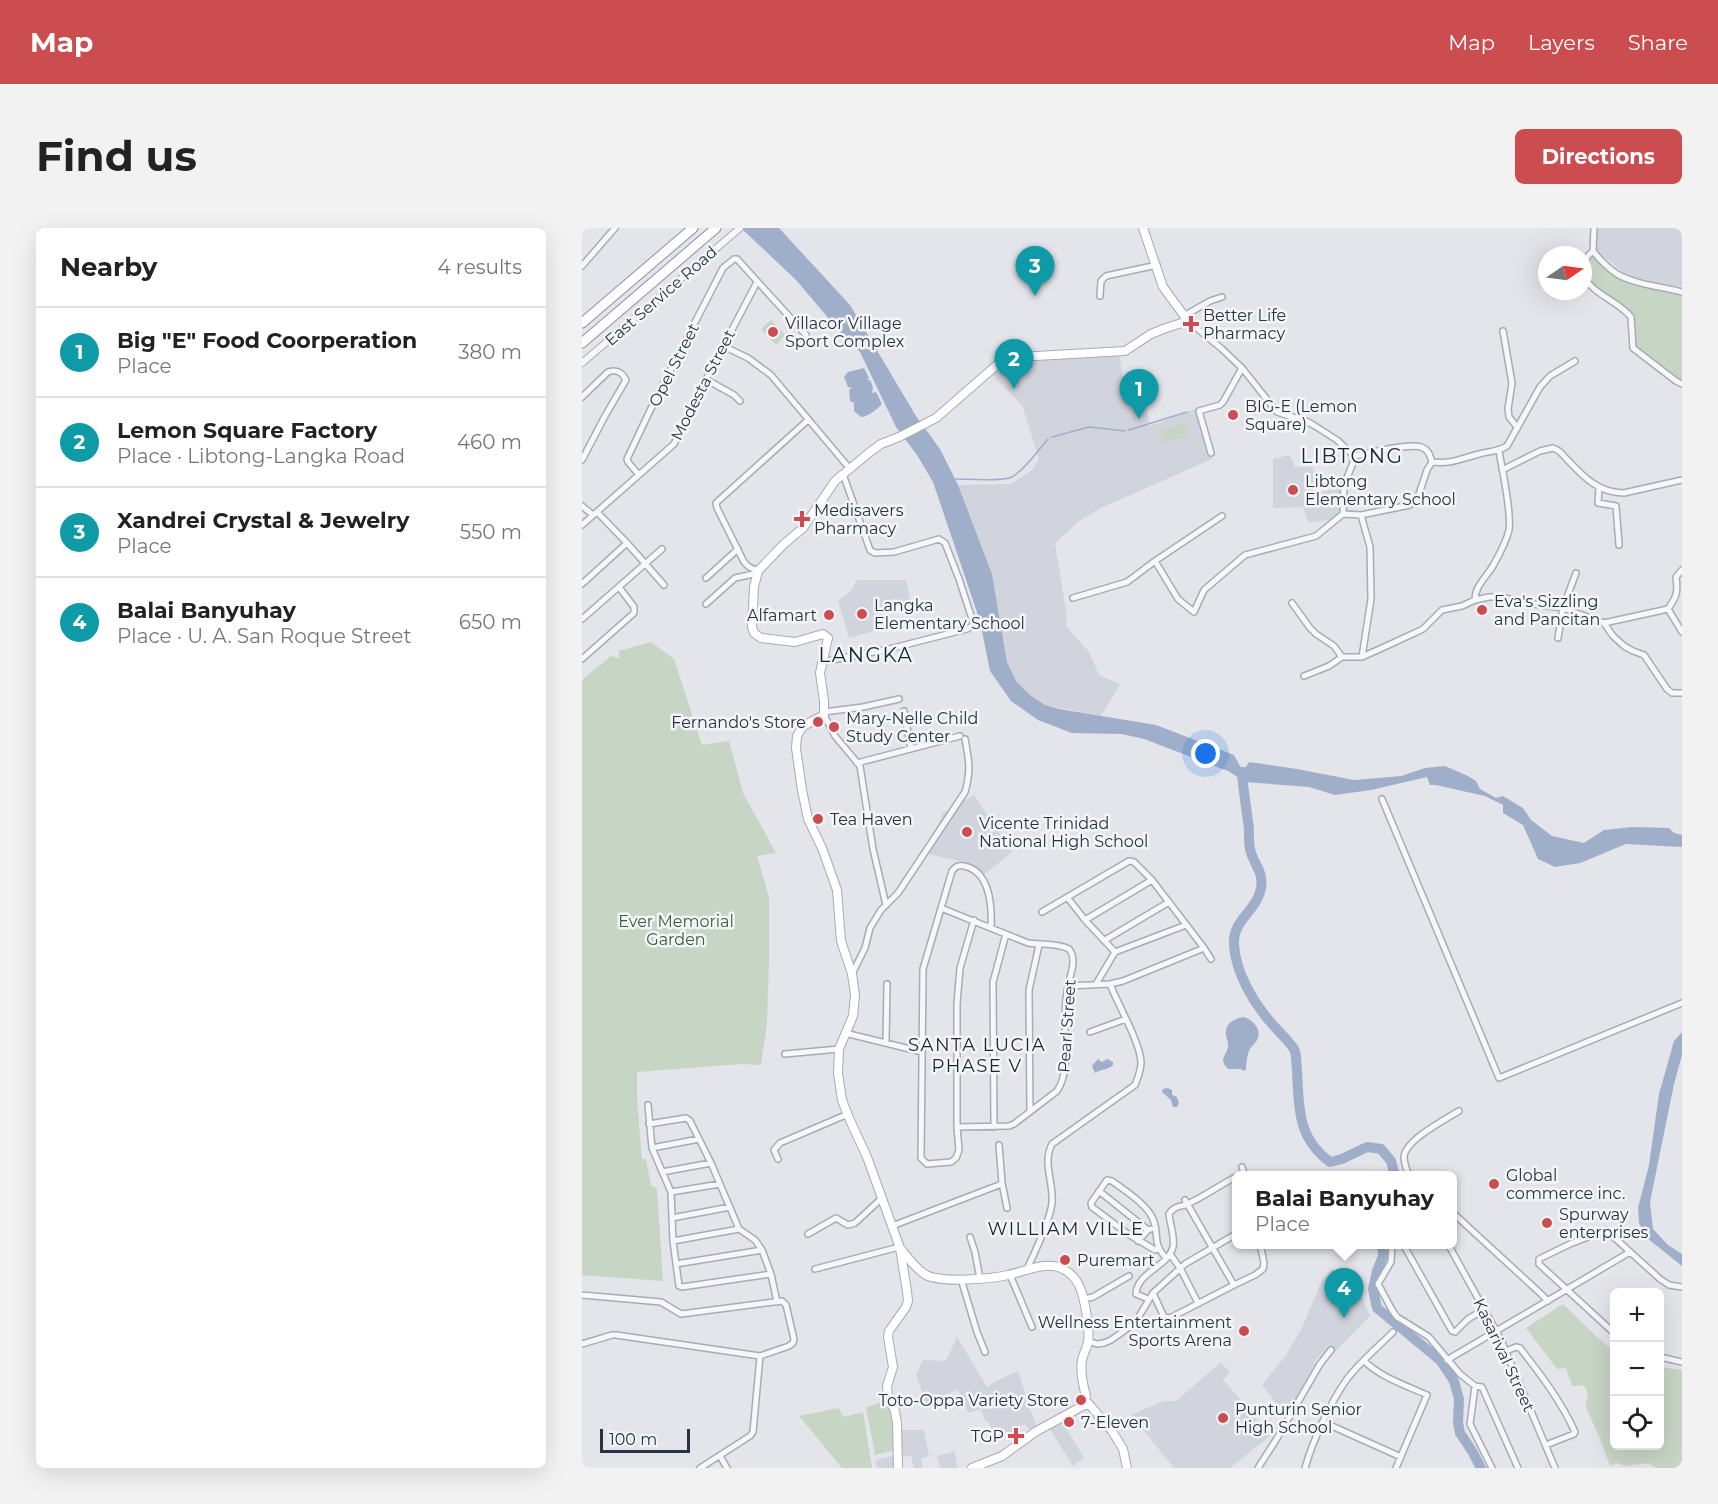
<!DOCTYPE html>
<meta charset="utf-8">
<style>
body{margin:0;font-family:Montserrat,sans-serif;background:#f2f2f2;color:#222}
.controls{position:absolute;right:18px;bottom:18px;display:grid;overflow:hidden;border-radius:9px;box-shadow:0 6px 24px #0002}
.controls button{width:54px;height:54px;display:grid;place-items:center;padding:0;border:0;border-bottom:2px solid #e0e0e0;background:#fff;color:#222;font:30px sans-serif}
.compass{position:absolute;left:956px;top:18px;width:54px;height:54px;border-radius:50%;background:#fff;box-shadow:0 6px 24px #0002;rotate:77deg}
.scale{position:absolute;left:18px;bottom:15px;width:90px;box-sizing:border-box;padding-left:6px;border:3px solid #2b3143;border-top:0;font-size:16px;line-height:21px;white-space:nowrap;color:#2b3143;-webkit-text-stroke:4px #f3f5f8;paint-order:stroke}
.you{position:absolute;left:624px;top:526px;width:21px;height:21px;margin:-15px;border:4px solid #fff;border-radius:50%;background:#1a73e8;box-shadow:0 0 0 9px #1a73e833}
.badge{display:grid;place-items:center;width:39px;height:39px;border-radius:50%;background:#cc4d50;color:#fff;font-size:20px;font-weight:700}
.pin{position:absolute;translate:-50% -50px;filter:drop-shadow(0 2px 3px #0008)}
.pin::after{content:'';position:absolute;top:32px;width:21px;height:18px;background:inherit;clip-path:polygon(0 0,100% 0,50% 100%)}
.popup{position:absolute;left:650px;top:943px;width:225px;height:78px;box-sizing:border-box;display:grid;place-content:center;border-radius:9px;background:#fff;filter:drop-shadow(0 2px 4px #0005);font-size:20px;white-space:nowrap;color:#767676}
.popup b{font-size:22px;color:#222}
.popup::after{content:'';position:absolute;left:50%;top:100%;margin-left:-12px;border:12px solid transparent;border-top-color:#fff}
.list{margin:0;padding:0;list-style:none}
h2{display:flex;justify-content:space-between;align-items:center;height:78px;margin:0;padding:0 24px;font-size:26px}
h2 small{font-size:20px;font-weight:400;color:#767676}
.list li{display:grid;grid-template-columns:39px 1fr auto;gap:18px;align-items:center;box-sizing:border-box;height:90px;padding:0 24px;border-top:2px solid #e0e0e0}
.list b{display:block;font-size:22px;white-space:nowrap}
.list p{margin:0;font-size:20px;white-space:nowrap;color:#767676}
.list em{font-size:20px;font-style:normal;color:#767676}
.icon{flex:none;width:33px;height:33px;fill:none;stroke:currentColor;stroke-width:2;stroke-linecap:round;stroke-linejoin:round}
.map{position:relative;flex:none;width:1100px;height:1240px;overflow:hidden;border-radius:9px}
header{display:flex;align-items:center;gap:36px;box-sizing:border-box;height:84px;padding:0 30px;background:#cc4d50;color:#fff}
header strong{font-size:28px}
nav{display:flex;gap:33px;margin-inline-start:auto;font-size:21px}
.intro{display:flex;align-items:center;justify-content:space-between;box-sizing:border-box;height:144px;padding:0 36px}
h1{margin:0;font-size:42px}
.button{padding:15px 27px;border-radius:9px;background:#cc4d50;color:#fff;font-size:21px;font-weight:700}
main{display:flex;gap:36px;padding:0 36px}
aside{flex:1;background:#fff;border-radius:9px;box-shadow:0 6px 24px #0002}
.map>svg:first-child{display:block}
</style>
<header>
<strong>Map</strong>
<nav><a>Map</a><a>Layers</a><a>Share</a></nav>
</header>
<div class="intro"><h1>Find us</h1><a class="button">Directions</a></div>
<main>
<aside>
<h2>Nearby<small>4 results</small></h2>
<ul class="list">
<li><span class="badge" style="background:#0f9aa8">1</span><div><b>Big &quot;E&quot; Food Coorperation</b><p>Place</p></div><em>380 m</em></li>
<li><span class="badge" style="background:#0f9aa8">2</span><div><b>Lemon Square Factory</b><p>Place · Libtong-Langka Road</p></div><em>460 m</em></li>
<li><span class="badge" style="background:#0f9aa8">3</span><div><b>Xandrei Crystal &amp; Jewelry</b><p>Place</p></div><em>550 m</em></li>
<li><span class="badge" style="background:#0f9aa8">4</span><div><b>Balai Banyuhay</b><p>Place · U. A. San Roque Street</p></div><em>650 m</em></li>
</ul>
</aside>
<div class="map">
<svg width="1100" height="1240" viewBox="0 0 1100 1240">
<rect width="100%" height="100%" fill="#e3e5eb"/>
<!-- built -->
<path fill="#d1d4dd" d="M1016,0h84v62l-57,-16 -27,-22 -3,-9z
M537,127l4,22 16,-2 11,51 46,-17 16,50 -113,50 -20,12 -24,22 12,74 -1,9 23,26 10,23 21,9 -19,32 -56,-11 -14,-9 -15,-15 -9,-19 -15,-88 -34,-89 53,-1 21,-14 7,-11 -17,-54 -30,-30 13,-12z
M708,227l5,12h18l1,27 28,-7 -1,24 -10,9 -23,2 -5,-15 -30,1v-49z
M275,352h49l5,22 -26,6 -6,13 2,8 -32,9 -11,-37 14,-11z
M392,567l38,57 -27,22 -17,-11 -40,-9 15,-41z
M750,1041l29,26 9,21 -37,38 -7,-5 -9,10 -29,59 -26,-33 24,-30 17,-29 19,-46z
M375,1109l30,50 11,-7 20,-9 18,55 -7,4 -4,-6 -30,17 -6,-19h-3l-5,-13 -13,4 -10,-23 -32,13 -10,-28 7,-15 23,1z
M639,1134l9,11 -7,6 47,57 -40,32h-56l-43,-53 33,-14h12z
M479,1192l23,38 -11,8 -24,-38z
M317,1202h25l5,26 -8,2 2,10h-9l-3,-13 -11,2z
M373,1223l2,17h-17l-3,-12z
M311,1228l1,12h-17l-2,-8z"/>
<!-- green -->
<path fill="#c7d5c5" d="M1011,23l23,23 66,18v92l-49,-36 -2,-31c-11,-8 -52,-35 -48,-49 2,-6 7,-12 10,-17z
M189,92l14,15 -9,10 -15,-16z
M602,195l4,13 -24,7 -4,-12z
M69,414l23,17 28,86 27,-4 14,52 33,60 -19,3 12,41v67l-2,59 -6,42 -20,-1 -104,8v27l5,60h4l5,27 6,2 6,93 -81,-6v-595l29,-24 8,2v-7z
M981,1076l35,34 16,13v95h46v-79l22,3v98h-26l-7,-5 -24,3 -8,-3 -7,3 -9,-25 -16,-36 3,-7 -2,-10 -4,-3 -10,1 -6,-18 -9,1 -31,-41z
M303,1174l6,10 4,38 -20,5 -9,-48z
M257,1180l4,9 20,-5 9,56h-30l-43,-52z"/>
<!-- water -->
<path fill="#9fafca" d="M159,0h38l71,77 66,111 24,33 18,36 34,89 15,88 9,19 15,15 14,9 14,4 97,16 78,30 7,13 5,-1 3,-5 48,7 57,11 47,-4 24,-8 20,-2 23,10 8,5 4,8 16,9 7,-2 20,12 8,12 21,16 32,7 20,-13 28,-3 37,1 5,5 8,2v12l-56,-3 -46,19 -25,4 -17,-8 -15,-34 -20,-12v-8l-18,-9 -49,-11h-6l-3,-8 -56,13 -36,5 -26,-8 -64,-5 -17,-11 -84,-32 -22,-5 -50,-1 -34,-13 -27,-19 -21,-30 -10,-50 -47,-139 -16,-27 -21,-28 -36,-75 -19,-19 -45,-53z
M282,140l5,10 -2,2h3l3,7 -1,6 4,-1 6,12c-6,6 -13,12 -21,13l-7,-6v-8l-4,-2 -1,-11 3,-2 -4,-1 -4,-10 4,-5z
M662,789c11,4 20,15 11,26 -3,4 -4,3 -6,8 -2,5 -3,13 -3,18l-2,2 -3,-2h-13c-10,-10 -2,-12 0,-22 1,-6 -3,-10 -2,-15 0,-10 11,-14 18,-15z
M1100,804v23l-8,29 -24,118 3,27 15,16 14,9v12l-35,-28 -8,-15 -1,-15 11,-43 10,-71 15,-53z
M516,831l4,3 5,-3 6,3v3c-4,5 -13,4 -18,8l-3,-7z
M586,860l4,2v5l5,2 2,6 -2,4h-4l-2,-7 -9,-8 1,-3z"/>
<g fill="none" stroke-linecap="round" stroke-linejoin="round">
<!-- stream -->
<path stroke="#9fafca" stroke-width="1.5" d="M547,202l58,-18
M470,209l37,-10 36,4
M373,251c13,0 46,3 57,-2 13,-7 26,-27 36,-38"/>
<!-- river -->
<path stroke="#9fafca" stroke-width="10" d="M660,544c1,17 4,33 6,50 2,9 0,18 2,27 3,15 14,22 11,39 -3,22 -29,32 -27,56 1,28 20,60 39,81 6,7 17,17 21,24 3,5 2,16 3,22 2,36 0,67 33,91l12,-3 25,-12 14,2 10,12 4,15
M800,1016l1,12 -6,15 -4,18 4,19 64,53 13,20 5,18 -1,24 2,10 12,18 9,17"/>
<defs>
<path id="minor" d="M1011,23c7,9 15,17 24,23 17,10 46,13 65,18
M1011,23l1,-23
M0,38l33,-38
M1001,40l4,-11 6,-6
M1001,47c9,19 35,26 48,42l2,31 43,33 6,3
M518,68l1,-15 5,-5 51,-11
M602,88l26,-15 12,-4
M606,93l34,28 20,19 35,44 31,10 7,4 22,14 17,16
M921,103l9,52 -4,26 1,8 8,10
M141,118l25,12 23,17 79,94
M125,152l27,15 6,6
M0,169l26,-25c9,-3 14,0 18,8l-21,36 -23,44
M917,223c3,18 13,62 10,79 -2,9 -10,25 -15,34 -7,13 -19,21 -19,36l14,-3h12l26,6 36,5 41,15 64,-14 14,23
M629,225l-12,-42 21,-6 3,-3 19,-34
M850,234c21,2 27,-3 47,-8 11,-3 18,-2 28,-8l33,-59 10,-11 25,-15
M920,242l38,-19 13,-3 6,3c20,20 35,42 65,42l58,-13
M57,247l-11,-13 -1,-3 29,-61 67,-130 11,-9h3l69,76
M1017,260l-1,15 18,3 3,39
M0,278l11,9
M15,284l30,31 37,42
M761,286l1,-29 9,-22 1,-7
M779,287l9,32 1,52 -9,58
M0,297l92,-81 17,-36 66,-126
M573,333l23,38 16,13 10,-22 41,-35 71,-19 27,-22 18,1 49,-10 8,-8 9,-27 5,-8c-2,-7 -4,-13 -11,-15 -13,-4 -52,6 -67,9
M176,343l-9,-4 -5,-5 -27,-54 -1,-5 92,-83
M124,350l32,-29
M0,356l45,-41
M491,370l54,-16 28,-21 67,-45
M710,375l18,25 6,6 18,12 8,11
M124,376l29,-26 23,-5
M1086,381c9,-13 10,-16 8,-32l6,-7
M0,391l80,-70
M1022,395l9,13 11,10 9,5 11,4 23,34 5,4h10
M976,410l5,-30 13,-35
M0,431l52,-46v-6l-15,-20
M240,434l67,-13 78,-20 7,-4 -15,-46 -14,-36 -6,-4 -45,13 -19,1 -5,-3 -27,-76
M722,448l25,-10 13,-9h20l31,-14 30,-14 19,-19 20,-4 13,-6
M322,483l7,38
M242,484l39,-5 36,-8
M242,487l11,21 25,30 13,83 13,56
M275,535l103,-27
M800,571l117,279 183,-75
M485,669l18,23 30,32 -19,32
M359,680l87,35c13,2 29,0 41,6 8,10 2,24 -1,36 -2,11 -3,22 -3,33 -1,22 5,55 -8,73l-43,33 -5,2 -52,1
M460,684l87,-51 5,1 18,18 52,68 7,11
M392,692l-14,48 -3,36v123l2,23 -3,8 -5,4 -24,2 -6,-6 2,-189 29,-98c4,-5 6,-6 12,-5 26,5 28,40 27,61
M503,692l67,-40
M523,712l64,-38
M533,724l71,-27
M270,746l13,-26 5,-20 11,-18 17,-17 67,-101c6,-21 4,-32 0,-53
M486,758l42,-2 13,-3 81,-33
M508,804l36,-13
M263,805l77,19
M304,815l1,-59
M203,826l54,-5
M66,877l4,43 19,44 2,49 6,45 3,1 89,-13
M448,884l-1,-122 10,-45
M67,896l37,-6 4,3 21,42 28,66 16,11 7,10 9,24 6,28
M412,899l-1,-145 13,-48
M70,920l47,-9
M196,931l-4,-9 6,-7 68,-29
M660,939l3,9
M80,944l49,-9
M827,948c-2,-6 -5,-12 -5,-19 1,-17 42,-38 55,-46
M420,955l5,25
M517,963l49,39
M89,964l49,-8
M870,984l88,81 8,8
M90,990l58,-11
M310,998l107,-41 3,-2 -3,-38
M226,1006l28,-16 12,7 7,-2 27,-25
M388,1009l5,15 5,27
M91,1013l66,-12
M556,1013l10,-11 3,-1
M810,1016l-1,18 -13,22 14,26 5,7 32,20 31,37 15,12 7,1 36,81
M821,1016l49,87 3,1 13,-13 17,-10
M866,1016l53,96 54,128
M576,1021l-3,1 -27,-16 -36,-27 -1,-4 16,-23 5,1c12,9 35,23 41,38 7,17 -2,22 13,39
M588,1026l10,14 18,35
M94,1036l86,-14
M233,1041l84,-22
M445,1041c8,-17 23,-48 25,-66 2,-20 -10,-40 0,-59l83,-59c3,-8 6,-14 6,-23 -1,-20 -23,-57 -31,-78
M428,1047l22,52
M379,1051l16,53 8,20
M652,1057l21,-10 8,-6 1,-6 -4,-19
M571,1065l11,24 6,1 64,-33 -49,-85
M0,1067l79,7 20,12 101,-13 4,4 8,34 -1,4 -4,3 -29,10 -144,-21h-4l-30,9
M501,1071l10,-2 36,-21
M566,1071l-12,-5c1,-22 32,-27 37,-47 2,-11 -3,-22 -4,-33 4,-7 9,-7 16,-9 18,-7 34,-20 51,-28
M1032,1105l-75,-69v-5l31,-15 36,-14 54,49 9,6 13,2
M506,1113l9,3 7,-1 7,-3 24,-17 18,-30 32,-29 51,-30
M924,1123l10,-4 4,1c21,27 41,53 55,84l-1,2 -28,11
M1078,1129l22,5
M865,1132l183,-108
M782,1133c18,17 41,24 63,34l-31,73
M893,1158l-5,38 22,44
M741,1194l78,35
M138,1228l7,12
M118,1240l50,-32 3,-4 7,-76
M676,1240l18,-28 44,-76 11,-14
M723,1240c8,-28 25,-65 42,-89 13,-17 31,-32 46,-47"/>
<path id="tertiary" d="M0,135l158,-135"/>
<path id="secondary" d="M319,1021c7,9 15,20 25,26 15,8 66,4 82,0 14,-3 31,-11 45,-9 12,1 23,11 27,22 5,11 10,43 8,54 -1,6 -5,12 -6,18 -2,11 1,25 4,36
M316,1240l-1,-45 -2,-12 -7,-15 -1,-10 6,-19 -5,-30 1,-6 17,-24 2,-6 -1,-10 -7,-43 -33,-91 -18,-39 -7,-18 -4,-27 1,-24 14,-33 2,-21 -3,-21 -11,-33 -4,-51 -15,-42 -14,-29 -6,-29 -6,-42 1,-12 4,-7 4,-4 19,-10v-14l-4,-28 8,-35 -5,-4 -28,8 -34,-4 -7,-5 -2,-6 2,-40 4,-16 26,-27 19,-16 32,-47 35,-29 11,-8 18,-7 37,-19 62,-54 11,-6 9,-1 107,-6 26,-17 15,-6 22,-7 -25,-34 -20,-59
M390,1240l30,-12 33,-24 53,-29 24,28 11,18 4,19"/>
<path id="motorway" d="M0,95l111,-95
M0,115l134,-115"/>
</defs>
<!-- minor casing -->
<use href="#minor" stroke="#a8abb5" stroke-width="8"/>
<!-- tertiary casing -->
<use href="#tertiary" stroke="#a8abb5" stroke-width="8"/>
<!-- secondary casing -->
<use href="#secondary" stroke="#a8abb5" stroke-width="10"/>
<!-- motorway casing -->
<use href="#motorway" stroke="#8b91a1" stroke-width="11"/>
<!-- minor -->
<use href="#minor" stroke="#f6f7f9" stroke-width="5"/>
<!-- tertiary -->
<use href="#tertiary" stroke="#f6f7f9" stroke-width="6"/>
<!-- secondary -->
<use href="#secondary" stroke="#fff" stroke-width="8"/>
<!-- motorway -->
<use href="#motorway" stroke="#fff" stroke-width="9"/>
</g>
<!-- markers -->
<g fill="#cc4d50" stroke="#f3f5f8" stroke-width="2">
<path d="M606 87h6v6h6v6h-6v6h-6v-6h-6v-6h6z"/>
<circle cx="191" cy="104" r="6"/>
<circle cx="651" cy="187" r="6"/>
<circle cx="711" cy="262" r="6"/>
<path d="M217 282h6v6h6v6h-6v6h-6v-6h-6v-6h6z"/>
<circle cx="900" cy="382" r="6"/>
<circle cx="280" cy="386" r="6"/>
<circle cx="247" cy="387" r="6"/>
<circle cx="236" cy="494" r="6"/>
<circle cx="252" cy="499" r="6"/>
<circle cx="236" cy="591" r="6"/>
<circle cx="385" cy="604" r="6"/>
<circle cx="912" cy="956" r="6"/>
<circle cx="965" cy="995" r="6"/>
<circle cx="483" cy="1032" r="6"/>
<circle cx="662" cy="1103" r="6"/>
<circle cx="499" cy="1172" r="6"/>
<circle cx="641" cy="1190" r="6"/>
<circle cx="487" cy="1194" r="6"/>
<path d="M431 1199h6v6h6v6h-6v6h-6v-6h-6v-6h6z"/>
</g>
<g text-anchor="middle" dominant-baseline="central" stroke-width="5" stroke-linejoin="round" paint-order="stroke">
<!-- street labels -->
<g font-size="16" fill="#2b3143" stroke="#f3f5f8">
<text transform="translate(79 68) rotate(-41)">East Service Road</text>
<text transform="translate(92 137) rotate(-63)">Opel Street</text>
<text transform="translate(121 157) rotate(-63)">Modesta Street</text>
<text transform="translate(485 798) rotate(-86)">Pearl Street</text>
<text transform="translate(922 1127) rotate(65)">Kasarival Street</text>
</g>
<!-- poi labels -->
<g font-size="16" fill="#2b3143" stroke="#f3f5f8" text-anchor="start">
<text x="621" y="87">Better Life<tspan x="621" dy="18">Pharmacy</tspan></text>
<text x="203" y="95">Villacor Village<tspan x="203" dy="18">Sport Complex</tspan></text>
<text x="663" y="178">BIG-E (Lemon<tspan x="663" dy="18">Square)</tspan></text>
<text x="723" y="253">Libtong<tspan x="723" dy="18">Elementary School</tspan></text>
<text x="232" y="282">Medisavers<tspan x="232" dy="18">Pharmacy</tspan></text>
<text x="912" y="373">Eva's Sizzling<tspan x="912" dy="18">and Pancitan</tspan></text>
<text x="292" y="377">Langka<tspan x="292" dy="18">Elementary School</tspan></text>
<text x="235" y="387" text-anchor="end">Alfamart</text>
<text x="264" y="490">Mary-Nelle Child<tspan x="264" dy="18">Study Center</tspan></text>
<text x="224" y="494" text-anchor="end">Fernando's Store</text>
<text x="248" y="591">Tea Haven</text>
<text x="397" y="595">Vicente Trinidad<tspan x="397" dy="18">National High School</tspan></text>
<text x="924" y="947">Global<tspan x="924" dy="18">commerce inc.</tspan></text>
<text x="977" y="986">Spurway<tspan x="977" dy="18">enterprises</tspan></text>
<text x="495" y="1032">Puremart</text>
<text x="650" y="1094" text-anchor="end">Wellness Entertainment<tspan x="650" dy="18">Sports Arena</tspan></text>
<text x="487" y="1172" text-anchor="end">Toto-Oppa Variety Store</text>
<text x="653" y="1181">Punturin Senior<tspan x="653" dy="18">High School</tspan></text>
<text x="499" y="1194">7-Eleven</text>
<text x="422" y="1208" text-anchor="end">TGP</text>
</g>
<!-- park labels -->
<g font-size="16" fill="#3b5e39" stroke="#f3f5f8">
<text x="94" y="693">Ever Memorial<tspan x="94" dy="18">Garden</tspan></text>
</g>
<!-- neighbourhood labels -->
<g font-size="18" letter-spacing="1.5" fill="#1d2234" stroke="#f3f5f8">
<text x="395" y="817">SANTA LUCIA<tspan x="395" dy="21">PHASE V</tspan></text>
<text x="484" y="1001">WILLIAM VILLE</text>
</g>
<!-- quarter labels -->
<g font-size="20" letter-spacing="1.5" fill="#1d2234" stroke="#f3f5f8">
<text x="770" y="228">LIBTONG</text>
<text x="284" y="427">LANGKA</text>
</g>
</g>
</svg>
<div class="controls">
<button>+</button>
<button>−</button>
<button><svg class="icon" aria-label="locate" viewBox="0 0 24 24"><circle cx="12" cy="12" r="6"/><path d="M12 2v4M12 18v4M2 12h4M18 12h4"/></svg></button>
</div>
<svg class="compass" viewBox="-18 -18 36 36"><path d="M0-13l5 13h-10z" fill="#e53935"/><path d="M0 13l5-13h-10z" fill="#767676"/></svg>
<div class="scale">100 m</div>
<div class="you"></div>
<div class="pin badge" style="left:557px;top:191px;background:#0f9aa8">1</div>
<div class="pin badge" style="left:432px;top:161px;background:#0f9aa8">2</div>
<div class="pin badge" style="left:453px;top:68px;background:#0f9aa8">3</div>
<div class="pin badge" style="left:762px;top:1090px;background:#0f9aa8">4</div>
<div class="popup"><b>Balai Banyuhay</b>Place</div>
</div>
</main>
